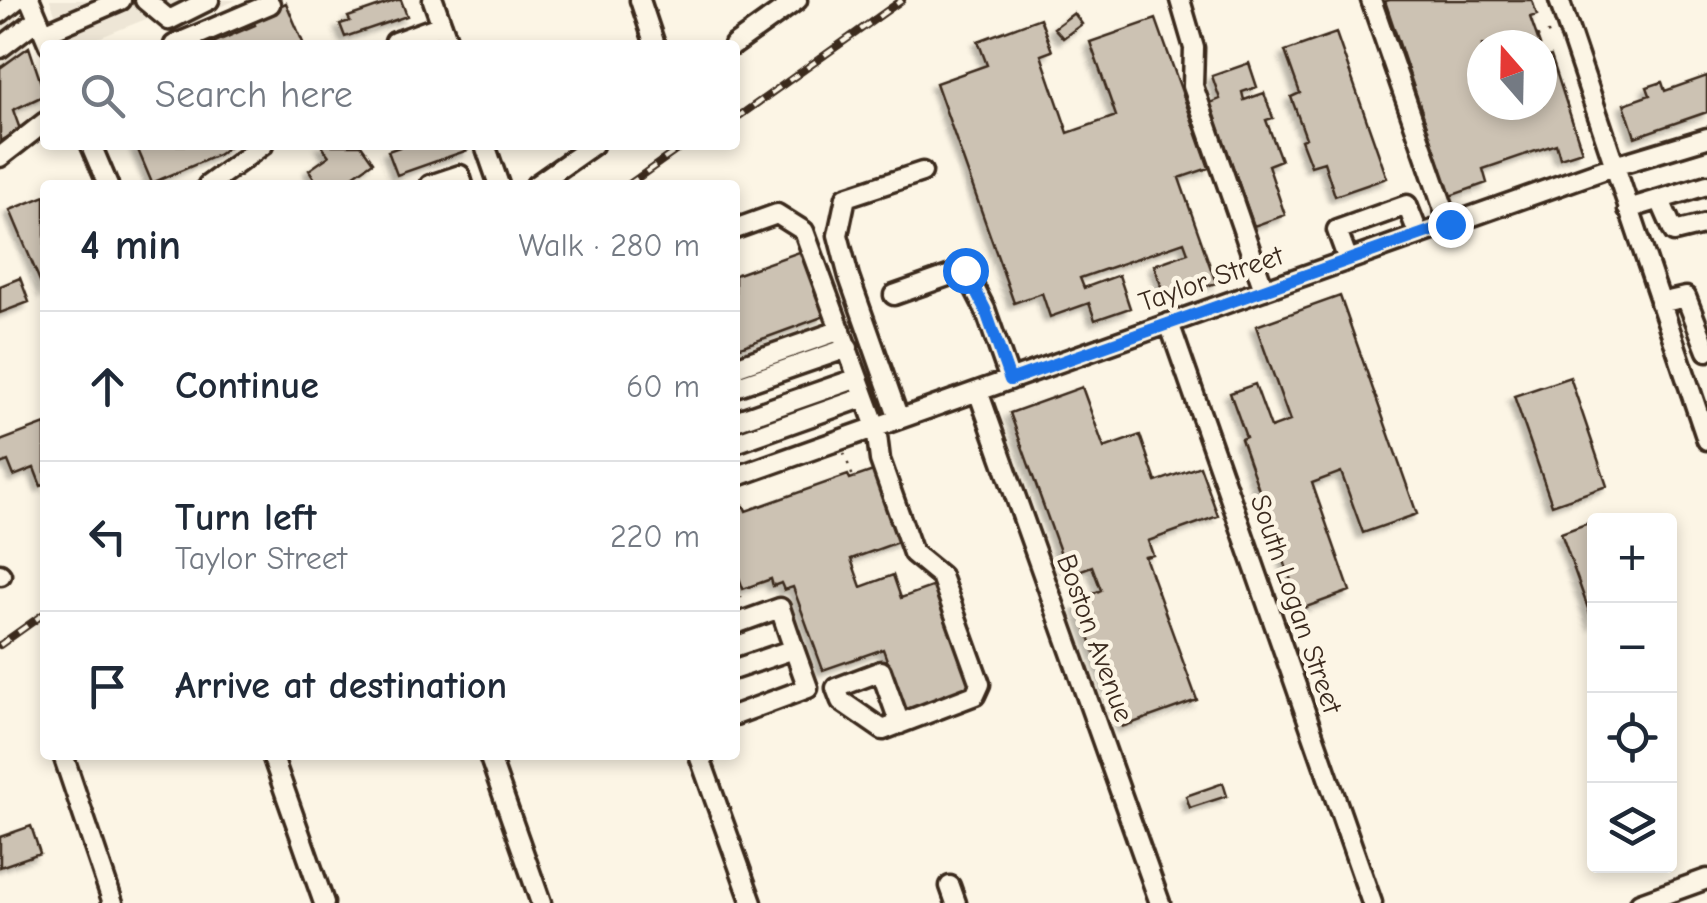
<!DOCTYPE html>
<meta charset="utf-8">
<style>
body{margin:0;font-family:"Comic Neue",sans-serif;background:#f6f6f7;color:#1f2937}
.controls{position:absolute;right:30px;bottom:30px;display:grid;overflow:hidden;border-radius:10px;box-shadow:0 5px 15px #0003}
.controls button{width:90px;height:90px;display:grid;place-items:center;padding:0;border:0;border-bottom:2px solid #e0e1e3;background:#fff;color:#1f2937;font:50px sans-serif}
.compass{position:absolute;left:1467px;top:30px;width:90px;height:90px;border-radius:50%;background:#fff;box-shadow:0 5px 15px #0003;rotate:340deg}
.stop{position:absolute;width:30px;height:30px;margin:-22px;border:8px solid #1a73e8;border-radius:50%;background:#fff}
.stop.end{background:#1a73e8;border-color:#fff;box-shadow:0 2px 10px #0008}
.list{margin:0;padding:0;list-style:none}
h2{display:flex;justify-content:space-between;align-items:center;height:130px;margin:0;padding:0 40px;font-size:42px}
h2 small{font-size:32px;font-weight:400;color:#747a83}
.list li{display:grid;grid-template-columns:65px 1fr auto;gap:30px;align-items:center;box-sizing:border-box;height:150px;padding:0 40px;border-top:2px solid #e0e1e3}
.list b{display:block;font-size:38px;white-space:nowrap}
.list p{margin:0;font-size:32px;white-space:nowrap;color:#747a83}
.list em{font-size:32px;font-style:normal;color:#747a83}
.icon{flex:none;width:55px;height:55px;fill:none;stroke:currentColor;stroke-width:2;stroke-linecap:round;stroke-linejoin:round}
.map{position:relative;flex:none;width:1707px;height:903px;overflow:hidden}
.search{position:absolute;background:#fff;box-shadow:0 5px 15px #0003;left:40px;top:40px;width:700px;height:110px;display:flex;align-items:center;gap:25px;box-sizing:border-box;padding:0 35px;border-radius:10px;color:#747a83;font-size:38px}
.panel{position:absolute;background:#fff;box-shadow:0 5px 15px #0003;left:40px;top:180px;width:700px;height:580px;border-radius:10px}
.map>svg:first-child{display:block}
</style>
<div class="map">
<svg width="1707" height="903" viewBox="0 0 1707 903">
<defs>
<filter id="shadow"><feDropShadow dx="-5" dy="5" stdDeviation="2.5" flood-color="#0004"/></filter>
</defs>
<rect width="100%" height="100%" fill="#fcf5e5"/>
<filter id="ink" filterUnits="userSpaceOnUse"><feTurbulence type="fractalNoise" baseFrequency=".01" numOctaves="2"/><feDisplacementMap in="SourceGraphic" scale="20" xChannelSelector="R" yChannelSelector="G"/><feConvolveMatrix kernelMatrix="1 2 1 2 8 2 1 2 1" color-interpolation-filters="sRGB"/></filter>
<g filter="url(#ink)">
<!-- built -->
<path fill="#eee6d6" d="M0,0h10l35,86v31l-45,34z
M50,0h187l-68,27 -18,-10 -70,28h-14z"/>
<!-- building -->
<path fill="#ccc2b3" stroke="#3b2a1e" stroke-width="2.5" filter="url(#shadow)" d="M397,0h4l6,16 -62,21 -5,-13 10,-3 -2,-4z
M1390,0h142l5,15 -7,2 10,28h-58v60h60v-54l2,7 7,-2 31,95 -22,7 -4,-14 -73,25 4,14 -37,13 -65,-195z
M286,3l18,42h-96l47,-20 -3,-7z
M1074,13l8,11 -19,14 -9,-10z
M1040,18l12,33 -11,4 27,78 48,-17 -26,-74 66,-23 53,149 -30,10 37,105 -50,17 -12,-35 34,-12 -4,-11 -104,36 4,10 35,-13 11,33 -35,12 -6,-17 -39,14 -8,-24 -28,10 -78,-220 51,-18 -9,-24z
M1336,33l51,145 -52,18 -11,-34 -13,4 -10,-26 5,-2 -15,-41 9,-4 -15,-42z
M29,47l16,48 -32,15 8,22 -21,9v-73z
M1249,63l8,24 -15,5 2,8 20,-7 9,25 -7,2 15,40 -13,5 17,50 -31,11 -44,-123 10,-4 -8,-23z
M1707,76v36l-72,25 -11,-33 26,-9 -3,-8 15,-5 3,9z
M136,145h96l-14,10 -66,28z
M321,145h40l12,17 -33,23h-30l6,-4 -7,-11 20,-14z
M405,145h61l2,5 -71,25 -9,-24z
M45,196v97l-35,-83z
M802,251l23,65 -90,33v-74z
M20,278l9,24 -29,11v-27z
M1340,296l77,218 -54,19 -22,-61 -29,11 38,108 -49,18 -60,-170 5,-2 -16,-44 25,-9 16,44 19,-7 -34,-95z
M1570,377l37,109 -55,19 -38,-109z
M1082,387l22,61 36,-13 16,47 44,-16 18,50 -70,25 5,14 -8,2 52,143 -75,27 -44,-121 14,-5 -2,-6 11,-5 -9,-24 -19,7 -3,-7 -4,2 -56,-155z
M45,424v61l-4,1 -7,-18 -20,8 -6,-15 -8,3v-23z
M876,470l25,71 -50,18 10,28 32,-12 8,23 33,-12 36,101 -65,23 -22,-61 -60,21 -30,-83 -9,3 -3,-7 -8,3 -2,-7 -28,10 -8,-23v-57l9,-3 2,5 102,-36 2,4z
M1594,521v104l-33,-92z
M1223,783l4,13 -37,12 -4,-12z
M31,826l9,27 -40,14v-30z"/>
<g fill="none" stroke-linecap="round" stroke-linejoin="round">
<defs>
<path id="minor" d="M30,0l19,45
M145,0l24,20 40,-20
M433,0l16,45
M640,0l15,45
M1180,0l14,48 -1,38 71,204
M1371,0l78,224
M1559,0l148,440
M0,13l16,-13
M44,33l77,-33
M395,42l47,-17
M174,45l96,-41
M734,45l63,-45
M0,48l38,-29
M91,145l17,40
M485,145l14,40
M0,157l45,-35
M208,185l55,-40
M430,185l30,-10 3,10
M536,185l57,-40
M1660,200l14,32 33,-8
M1628,209l79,-24
M735,229l42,-15 27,17 72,196 4,33 33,93 28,23 39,108 -5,11 -92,35 -42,-29 -5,-13 45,-17 19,53
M1348,260l-11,-30 70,-25 12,30
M894,295l71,-25 20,39 25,71
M1660,303l26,-6 21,54
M1169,323l203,580
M735,367l106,-37
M735,387l113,-39
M978,391l182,512
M899,419l-50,-142 -11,-42 8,-38 76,-25
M735,421l123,-43
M735,443l130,-46
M735,477l879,-311 93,-28
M0,574l1,1
M735,624l45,-16 14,41
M735,669l59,-20 14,39 -73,27
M63,755l50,148
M272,755l52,148
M489,755l52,148
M699,755l53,148
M950,886l6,17
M1640,903l67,-24"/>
</defs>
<!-- minor casing -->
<use href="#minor" stroke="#3b2a1e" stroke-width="25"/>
<!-- path -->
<path stroke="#3b2a1e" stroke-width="2.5" stroke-dasharray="2.5 8" stroke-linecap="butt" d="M1537,37l18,-6
M844,453l9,24
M735,497l4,10
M735,577l7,21"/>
<!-- minor -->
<use href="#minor" stroke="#fcf5e5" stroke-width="18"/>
<defs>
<path id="rail" d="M735,119l167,-119
M628,185l56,-40
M0,645l45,-32"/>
</defs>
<!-- rail casing -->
<use href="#rail" stroke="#3b2a1e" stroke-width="8"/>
<!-- rail -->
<use href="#rail" stroke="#fcf5e5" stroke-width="4" stroke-dasharray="11" stroke-linecap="butt"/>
</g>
</g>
<g fill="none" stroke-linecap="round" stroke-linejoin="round" filter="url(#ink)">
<!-- route -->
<path stroke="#1a73e8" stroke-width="12" d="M965,270l20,39 25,71 440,-156"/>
</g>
<g text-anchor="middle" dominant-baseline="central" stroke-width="9" stroke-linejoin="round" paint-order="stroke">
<!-- street labels -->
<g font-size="28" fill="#3b2a1e" stroke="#fcf5e5">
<text transform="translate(1211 279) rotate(-19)">Taylor Street</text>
<text transform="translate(1296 604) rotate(71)">South Logan Street</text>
<text transform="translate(1095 638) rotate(70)">Boston Avenue</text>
</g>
</g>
</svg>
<div class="controls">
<button>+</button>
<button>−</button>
<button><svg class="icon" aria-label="locate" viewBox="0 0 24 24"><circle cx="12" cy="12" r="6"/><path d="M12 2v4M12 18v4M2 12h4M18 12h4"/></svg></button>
<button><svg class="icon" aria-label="layers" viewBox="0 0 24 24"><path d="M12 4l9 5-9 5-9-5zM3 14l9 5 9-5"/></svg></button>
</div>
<svg class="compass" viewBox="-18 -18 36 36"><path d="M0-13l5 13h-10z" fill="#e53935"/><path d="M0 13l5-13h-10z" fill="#747a83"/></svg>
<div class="stop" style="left:965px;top:270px"></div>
<div class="stop end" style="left:1450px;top:224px"></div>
<div class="search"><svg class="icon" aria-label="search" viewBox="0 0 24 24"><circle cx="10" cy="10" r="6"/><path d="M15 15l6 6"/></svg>Search here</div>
<section class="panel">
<h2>4 min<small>Walk · 280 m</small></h2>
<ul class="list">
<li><svg class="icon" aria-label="ahead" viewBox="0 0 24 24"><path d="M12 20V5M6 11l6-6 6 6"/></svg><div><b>Continue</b></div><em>60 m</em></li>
<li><svg class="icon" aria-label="left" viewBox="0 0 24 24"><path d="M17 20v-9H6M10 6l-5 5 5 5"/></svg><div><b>Turn left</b><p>Taylor Street</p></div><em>220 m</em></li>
<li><svg class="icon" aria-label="arrive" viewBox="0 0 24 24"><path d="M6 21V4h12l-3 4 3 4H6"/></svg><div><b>Arrive at destination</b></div></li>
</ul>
</section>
</div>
